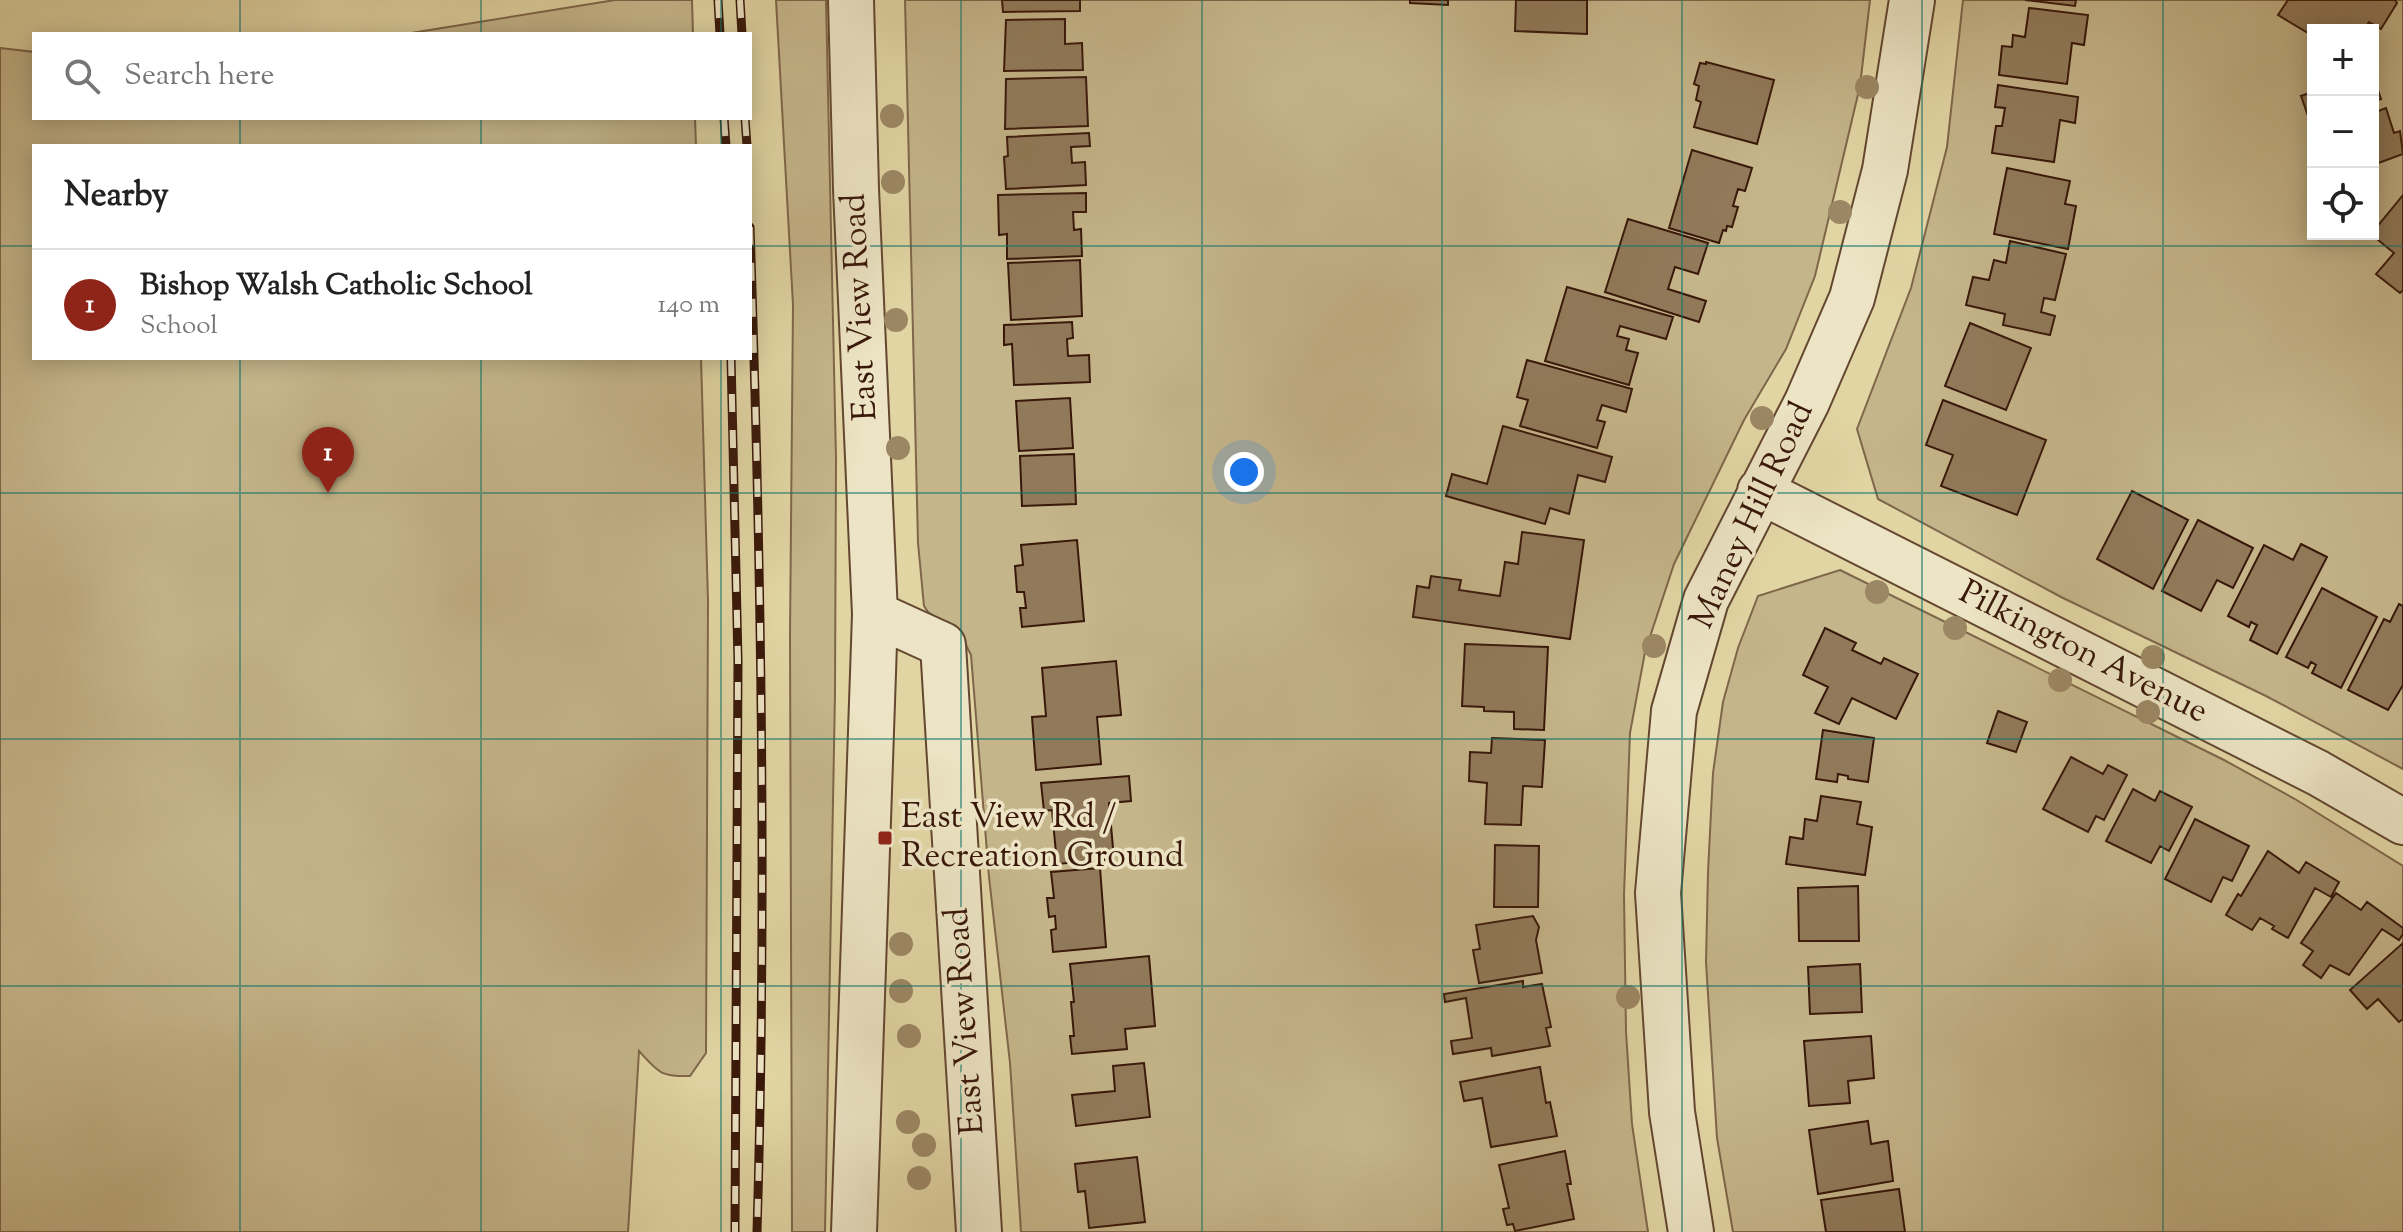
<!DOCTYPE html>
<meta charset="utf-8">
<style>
body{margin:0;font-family:"Sorts Mill Goudy",serif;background:#f6f6f6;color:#222}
.controls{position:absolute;right:24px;top:24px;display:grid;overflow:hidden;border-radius:0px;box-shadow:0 4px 20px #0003}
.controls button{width:72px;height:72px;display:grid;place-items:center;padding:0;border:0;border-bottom:2px solid #e0e0e0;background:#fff;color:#222;font:40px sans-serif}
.you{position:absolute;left:1244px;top:472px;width:28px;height:28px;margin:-20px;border:6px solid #fff;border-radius:50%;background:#1a73e8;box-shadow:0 0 0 12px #1a73e833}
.badge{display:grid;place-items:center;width:52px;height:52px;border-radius:50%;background:#8f2418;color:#fff;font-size:26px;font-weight:700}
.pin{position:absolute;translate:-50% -66px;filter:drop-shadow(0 2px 4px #0008)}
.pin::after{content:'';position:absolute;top:42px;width:28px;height:24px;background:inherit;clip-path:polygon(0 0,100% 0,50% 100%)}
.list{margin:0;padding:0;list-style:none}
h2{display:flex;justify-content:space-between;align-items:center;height:104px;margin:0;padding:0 32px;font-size:34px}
h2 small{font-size:26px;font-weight:400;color:#767676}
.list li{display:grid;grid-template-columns:52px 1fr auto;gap:24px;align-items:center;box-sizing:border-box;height:112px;padding:0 32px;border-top:2px solid #e0e0e0}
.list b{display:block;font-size:30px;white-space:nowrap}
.list p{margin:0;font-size:26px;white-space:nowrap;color:#767676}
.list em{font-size:26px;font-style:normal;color:#767676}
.icon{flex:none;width:44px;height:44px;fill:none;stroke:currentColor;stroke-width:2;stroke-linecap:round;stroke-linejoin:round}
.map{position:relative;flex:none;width:2403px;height:1232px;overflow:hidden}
.search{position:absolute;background:#fff;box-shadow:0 4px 20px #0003;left:32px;top:32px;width:720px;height:88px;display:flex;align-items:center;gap:20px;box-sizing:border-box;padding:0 28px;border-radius:0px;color:#767676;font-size:30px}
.panel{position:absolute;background:#fff;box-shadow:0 4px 20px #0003;left:32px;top:144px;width:720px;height:216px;border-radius:0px}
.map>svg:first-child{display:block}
</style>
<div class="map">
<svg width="2403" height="1232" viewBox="0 0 2403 1232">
<rect width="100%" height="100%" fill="#e2d5a4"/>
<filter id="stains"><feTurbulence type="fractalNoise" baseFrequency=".0025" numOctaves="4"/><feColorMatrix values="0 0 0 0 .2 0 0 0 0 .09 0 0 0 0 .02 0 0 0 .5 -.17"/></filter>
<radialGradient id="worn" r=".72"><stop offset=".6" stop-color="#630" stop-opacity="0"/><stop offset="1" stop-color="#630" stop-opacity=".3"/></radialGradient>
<!-- green -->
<path fill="#c5b58a" stroke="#7f664a" stroke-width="2" fill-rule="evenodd" d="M615,0h77l1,34h-288z
M776,0h50l10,459 -1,235 -10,538h-33l-2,-597 3,-330z
M905,0h965l-10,86 -45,190 -29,73 -42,71 -70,144 -29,88 -15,81 -6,162 2,137 6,92 16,108h-627l-11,-169 -21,-186 -18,-222 -10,-20 -33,-23 -4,-6 -6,-63z
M1963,0h440v769l-137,-73 -205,-99 -183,-98 -21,-70 54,-141 36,-141zM2313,30h60v204h-60z
M0,48l34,4v66h661l1,28h-662v212h667l7,243 -2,452 -16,23c-30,1 -32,-4 -51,-25l-11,181h-628z
M1840,570l384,190 71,39 108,67v366h-670l-16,-94 -11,-176 2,-90 5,-99 10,-71 15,-54 20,-52z"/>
<!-- building -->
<path fill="#917a5a" stroke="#39180a" stroke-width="2" d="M1002,0h78v11l-77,1z
M1410,0h38v5l-38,-2z
M1516,0h71v34l-72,-3z
M2025,0h51l-1,6z
M2288,0h107l2,3 -16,26 -12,-7 -5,8h-51v6l-35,-21z
M2029,8l59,7 -4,30 -12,-2 -5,41 -68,-9 3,-29 10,1 1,-12 12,2z
M1065,19v25l17,-1 1,27 -79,1 2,-51z
M1706,62l68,18 -17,64 -63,-17 7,-25 -5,-2 3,-14 -5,-2 6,-21 6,1z
M2373,76l8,23 -8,2z
M1086,77l2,49 -83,3 1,-50z
M1998,85l80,12 -3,26 -15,-3 -6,42 -62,-9 4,-27h6l3,-18 -10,-1z
M2313,92v38l-12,-34z
M2386,108l8,25 6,-2 3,23 -30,11v-52z
M1089,133l1,13 -19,1 1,16 13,-1 1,23 -80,4 -2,-32 4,-1 -1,-19z
M1692,150l60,18 -7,23 -7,-2 -5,17 5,1 -6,20 -5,-1 -1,5 -3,-1 -4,13 -50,-15z
M2007,168l63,13 -5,23 11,2 -8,43 -74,-15z
M1086,193v19h-13l1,18 7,-1 1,27 -75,3v-25l-8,1 -1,-40z
M2403,195v95l-3,3 -24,-19 18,-21 -23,-19z
M1628,219l80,24 -10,31 -23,-7 -7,22 38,12 -7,21 -94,-30z
M2010,241l56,13 -11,46 -11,-2 -3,14 14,4 -5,19 -47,-10 2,-11 -39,-9 7,-28 16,3 5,-20 12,3z
M1080,260l2,56 -71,4 -3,-57z
M1567,287l106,30 -7,22 -46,-13 -3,10 12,3 -3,11 12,3 -9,32 -84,-24z
M1072,322l1,16 -6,1 1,17 21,-1 1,27 -76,3 -2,-41 -8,1v-20z
M1970,323l61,25 -25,62 -61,-24z
M1527,360l105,29 -6,23 -24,-7 -5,15 8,2 -8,26 -77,-22 8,-26 -11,-3z
M1070,398l3,50 -54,3 -3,-50z
M1943,400l103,40 -29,75 -76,-29 12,-31 -27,-10z
M1503,426l109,31 -7,25 -27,-7 -9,39 -19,-6 -5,16 -99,-28 6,-22 35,10z
M1074,454l2,50 -54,2 -2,-50z
M2132,491l56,29 -35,69 -56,-30z
M2198,520l55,28 -20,40 -16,-8 -16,31 -39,-20z
M1522,532l62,8 -14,99 -157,-22 4,-31 12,2 2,-12 30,4 -2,10 41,6 5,-34 13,2z
M1077,540l7,81 -62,6 -2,-19h6l-2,-16h-7l-2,-26 8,-1 -2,-20z
M2301,544l26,13 -50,97 -27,-14 7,-15 -6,-3 -2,5 -21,-11 36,-71 29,15z
M2322,588l55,29 -36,71 -29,-15 4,-8 -5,-3 -3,6 -22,-11z
M2399,604l4,2v79l-15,25 -40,-20 36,-71 6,3z
M1825,628l31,15 -4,7 29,14 3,-6 34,16 -22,45 -44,-21 -13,26 -24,-11 13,-26 -25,-12z
M1465,644l83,3 -4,83 -30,-1v-17l-30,-1v-4l-22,-1z
M1116,661l5,54 -24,2 4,47 -65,6 -4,-53 14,-1 -4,-48z
M1998,711l29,11 -11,30 -29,-9z
M1823,730l51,8 -6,44 -20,-3v-3l-10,-2 -1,8 -21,-3z
M1492,738l53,2 -3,47 -19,-1 -2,39 -36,-1 2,-41 -18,-2 1,-29 21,1z
M2071,757l32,17 5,-9 19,10 -23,45 -8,-4 -8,16 -45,-23z
M1129,776l2,25 -22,2 5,56 -57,5 -5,-54 -8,1 -3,-28z
M2133,789l22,12 5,-10 32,16 -23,44 -9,-5 -9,17 -45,-22z
M1821,796l40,6 -4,22 15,3 -7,48 -79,-11 4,-27 13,2 2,-20 12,2z
M2195,819l54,27 -17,35 -9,-4 -12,25 -46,-23z
M1495,845l44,1 -1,61h-44z
M2268,851l31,22 7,-11 33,20 -8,15 -16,-9 -27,50 -16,-9 2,-3 -14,-8 -8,12 -26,-15 12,-21 3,2z
M1100,868l6,79 -53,5 -2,-22 5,-1 -1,-13 -6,1 -2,-19h7l-3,-26z
M1858,886l1,55h-60l-1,-53z
M2336,893l25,17 6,-8 36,26v6l-4,6 -17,-11 -33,46 -19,-10 -9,13 -18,-13 10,-14 -12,-8z
M1533,916l6,11 -3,13 6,33 -63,10 -6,-33 7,-1 -4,-24z
M2403,943v76l-4,3 -21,-23 -11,10 -17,-19z
M1149,956l6,70 -30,3 2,20 -55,5 -2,-18h4l-3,-34h3l-4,-38z
M1860,964l2,48 -52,2 -2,-47z
M1523,981v6l19,-3 9,43 -5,1 4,18 -58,10 -1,-8 -38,6 -2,-13 21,-3 -6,-40 -21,4 -1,-8z
M1871,1036l3,42 -26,3 2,22 -41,3 -5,-65z
M1144,1063l6,54 -74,9 -4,-31 43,-4 -2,-25z
M1540,1067l6,36 4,-1 7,34 -66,11 -9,-49 -18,3 -4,-19z
M1868,1121l3,23 17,-3 5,40 -75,13 -9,-64z
M1565,1151l6,33h-4l7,35 -59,12 -2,-7 -6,1 -4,-16 6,-1 -10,-43z
M1137,1157l8,65 -56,6 -4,-37 -7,1 -3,-28z
M1899,1189l6,43h-79l-5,-32z"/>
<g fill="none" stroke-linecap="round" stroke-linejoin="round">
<defs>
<path id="minor" d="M851,0l5,189 19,425 -21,618
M1760,491l558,282 85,49
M875,614l68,31 36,587
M1691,1232l-19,-120 -14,-219 16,-182 32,-111 101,-198 45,-104 33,-128 27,-170"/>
</defs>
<!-- minor casing -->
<use href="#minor" stroke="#634730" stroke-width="48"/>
<!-- minor -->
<use href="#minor" stroke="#ece4c4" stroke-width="44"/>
<defs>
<path id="rail" d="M718,0l2,34
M740,0l2,34
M724,118l2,28
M745,118l2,28
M750,227c11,334 17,670 7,1005
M731,358l7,303 -3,571"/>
</defs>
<!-- rail casing -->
<use href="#rail" stroke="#39180a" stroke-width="9"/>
<!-- rail -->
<use href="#rail" stroke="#ece4c4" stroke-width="6" stroke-dasharray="18" stroke-linecap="butt"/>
</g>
<!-- trees -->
<g fill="#9c8764">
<circle cx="1867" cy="87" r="12"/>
<circle cx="892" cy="116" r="12"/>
<circle cx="893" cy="182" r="12"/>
<circle cx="1840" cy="212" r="12"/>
<circle cx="896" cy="320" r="12"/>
<circle cx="1762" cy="418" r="12"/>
<circle cx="898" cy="448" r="12"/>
<circle cx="1877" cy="592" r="12"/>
<circle cx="1955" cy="628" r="12"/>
<circle cx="1654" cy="646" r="12"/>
<circle cx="2153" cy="657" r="12"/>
<circle cx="2060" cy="680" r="12"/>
<circle cx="2148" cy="712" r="12"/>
<circle cx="901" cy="944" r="12"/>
<circle cx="901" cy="991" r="12"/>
<circle cx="1628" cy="997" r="12"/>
<circle cx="909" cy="1036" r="12"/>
<circle cx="908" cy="1122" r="12"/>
<circle cx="924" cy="1145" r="12"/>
<circle cx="919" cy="1178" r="12"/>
</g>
<!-- grid -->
<path fill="none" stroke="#0f766e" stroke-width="2" stroke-opacity="0.55" d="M240,0v34M481,0v34M721,0v34M961,0v1232M1202,0v1232M1442,0v1232M1682,0v1232M1922,0v1232M2163,0v1232M240,118v28M481,118v28M721,118v28M0,246h34M750,246h1653M240,358v874M481,358v874M721,358v874M0,493h2403M0,739h2403M0,986h2403"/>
<!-- markers -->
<rect fill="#8f2418" stroke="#ece4c4" stroke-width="3" x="877" y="830" width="16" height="16" rx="4"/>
<g text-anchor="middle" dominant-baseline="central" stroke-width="7" stroke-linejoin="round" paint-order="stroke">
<!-- street labels -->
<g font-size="34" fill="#39180a" stroke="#ece4c4">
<text transform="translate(861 307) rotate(-93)">East View Road</text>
<text transform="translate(1753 516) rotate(-65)">Maney Hill Road</text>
<text transform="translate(2083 653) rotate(27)">Pilkington Avenue</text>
<text transform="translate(966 1021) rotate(-94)">East View Road</text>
</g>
<!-- poi labels -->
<g font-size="34" fill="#39180a" stroke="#ece4c4" text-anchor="start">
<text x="901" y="818">East View Rd /<tspan x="901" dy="39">Recreation Ground</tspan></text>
</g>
</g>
<rect width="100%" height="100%" filter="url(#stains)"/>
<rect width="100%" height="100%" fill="url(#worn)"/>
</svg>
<div class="controls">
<button>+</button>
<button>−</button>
<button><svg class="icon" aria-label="locate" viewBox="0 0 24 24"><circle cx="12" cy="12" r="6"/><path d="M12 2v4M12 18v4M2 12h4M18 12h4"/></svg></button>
</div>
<div class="you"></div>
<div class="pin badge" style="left:328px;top:493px">1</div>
<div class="search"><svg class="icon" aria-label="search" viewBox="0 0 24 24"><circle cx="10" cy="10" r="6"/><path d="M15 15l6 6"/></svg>Search here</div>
<section class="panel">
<h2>Nearby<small></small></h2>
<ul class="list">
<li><span class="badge">1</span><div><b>Bishop Walsh Catholic School</b><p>School</p></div><em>140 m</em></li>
</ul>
</section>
</div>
